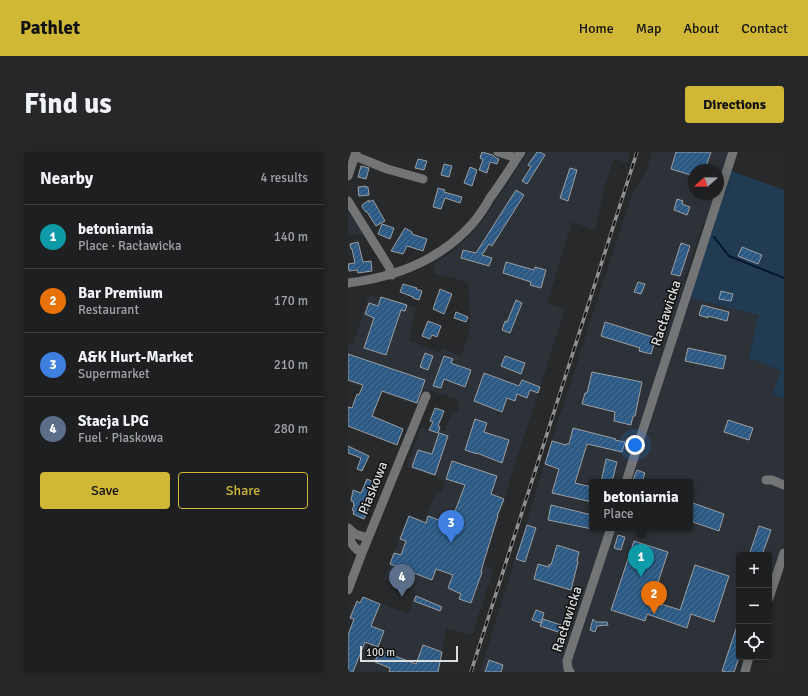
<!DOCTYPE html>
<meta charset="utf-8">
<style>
body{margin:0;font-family:Signika,sans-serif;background:#252729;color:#f1f3f6}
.controls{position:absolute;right:12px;bottom:12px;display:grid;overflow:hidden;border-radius:4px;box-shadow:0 2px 10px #0003}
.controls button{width:36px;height:36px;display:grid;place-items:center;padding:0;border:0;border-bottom:1px solid #3b3d3e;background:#1d1f20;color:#f1f3f6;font:20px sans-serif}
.compass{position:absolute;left:340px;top:12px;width:36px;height:36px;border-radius:50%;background:#1d1f20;box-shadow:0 2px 10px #0003;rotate:250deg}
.scale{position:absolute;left:12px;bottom:10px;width:98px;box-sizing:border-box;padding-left:4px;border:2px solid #dcdddf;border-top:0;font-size:11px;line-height:14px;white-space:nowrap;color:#dcdddf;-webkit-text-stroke:3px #111112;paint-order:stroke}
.you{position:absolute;left:287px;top:293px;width:14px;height:14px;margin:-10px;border:3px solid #fff;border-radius:50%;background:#1a73e8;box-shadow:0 0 0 6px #1a73e833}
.badge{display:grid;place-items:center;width:26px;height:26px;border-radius:50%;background:#d0b836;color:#fff;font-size:13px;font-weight:700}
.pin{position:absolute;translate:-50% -33px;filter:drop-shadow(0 1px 2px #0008)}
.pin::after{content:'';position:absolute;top:21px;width:14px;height:12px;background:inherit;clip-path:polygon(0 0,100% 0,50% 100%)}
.popup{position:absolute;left:241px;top:327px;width:104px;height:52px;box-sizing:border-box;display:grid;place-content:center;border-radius:4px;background:#1d1f20;filter:drop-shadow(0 1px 3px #0005);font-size:13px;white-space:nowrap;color:#a0a2a5}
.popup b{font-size:15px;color:#f1f3f6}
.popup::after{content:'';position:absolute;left:50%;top:100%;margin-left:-8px;border:8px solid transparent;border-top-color:#1d1f20}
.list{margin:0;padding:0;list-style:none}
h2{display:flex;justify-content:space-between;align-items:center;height:52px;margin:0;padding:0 16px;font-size:17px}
h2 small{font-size:13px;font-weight:400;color:#a0a2a5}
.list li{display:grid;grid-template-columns:26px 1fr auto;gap:12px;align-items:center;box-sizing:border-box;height:64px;padding:0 16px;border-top:1px solid #3b3d3e}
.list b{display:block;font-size:15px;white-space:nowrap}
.list p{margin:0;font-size:13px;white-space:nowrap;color:#a0a2a5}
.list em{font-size:13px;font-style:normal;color:#a0a2a5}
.actions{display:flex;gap:8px;padding:12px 16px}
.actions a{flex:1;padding:9px 0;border:1px solid #d0b836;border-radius:4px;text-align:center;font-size:14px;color:#d0b836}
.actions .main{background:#d0b836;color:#111}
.icon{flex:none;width:22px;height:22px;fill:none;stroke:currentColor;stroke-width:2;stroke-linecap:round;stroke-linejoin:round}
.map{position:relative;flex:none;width:436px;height:520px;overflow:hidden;border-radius:4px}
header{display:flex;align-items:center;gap:24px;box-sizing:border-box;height:56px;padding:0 20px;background:#d0b836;color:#111}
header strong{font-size:19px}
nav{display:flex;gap:22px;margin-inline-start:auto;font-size:14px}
.intro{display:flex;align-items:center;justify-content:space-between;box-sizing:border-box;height:96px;padding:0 24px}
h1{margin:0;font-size:28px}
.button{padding:10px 18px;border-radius:4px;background:#d0b836;color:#111;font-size:14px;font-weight:700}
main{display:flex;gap:24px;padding:0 24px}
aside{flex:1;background:#1d1f20;border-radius:4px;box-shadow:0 2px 10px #0003}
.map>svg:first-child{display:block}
</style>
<header>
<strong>Pathlet</strong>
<nav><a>Home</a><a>Map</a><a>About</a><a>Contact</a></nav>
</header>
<div class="intro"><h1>Find us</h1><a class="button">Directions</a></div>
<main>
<aside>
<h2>Nearby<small>4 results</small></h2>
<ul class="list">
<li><span class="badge" style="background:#0f9aa8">1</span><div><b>betoniarnia</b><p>Place · Racławicka</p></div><em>140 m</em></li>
<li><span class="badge" style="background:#e8710a">2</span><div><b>Bar Premium</b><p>Restaurant</p></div><em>170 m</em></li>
<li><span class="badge" style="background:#3f7fe0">3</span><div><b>A&amp;K Hurt-Market</b><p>Supermarket</p></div><em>210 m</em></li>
<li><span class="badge" style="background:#5c6f8a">4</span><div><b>Stacja LPG</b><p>Fuel · Piaskowa</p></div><em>280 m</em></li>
</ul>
<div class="actions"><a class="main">Save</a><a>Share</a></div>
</aside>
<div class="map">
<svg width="436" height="520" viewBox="0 0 436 520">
<defs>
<pattern id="building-hatch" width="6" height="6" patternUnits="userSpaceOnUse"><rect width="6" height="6" fill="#2c5a84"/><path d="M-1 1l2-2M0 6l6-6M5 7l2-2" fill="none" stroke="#4a7195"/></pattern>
</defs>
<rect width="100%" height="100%" fill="#27292b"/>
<!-- built -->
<path fill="#2d3238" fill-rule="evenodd" d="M180,0h102l-3,11 -13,-4 -9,27 -10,44 -23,-8 -25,81 18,6 -54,168 -27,88 10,3 -22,67 -26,-7 -4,24 -4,20h-84l26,-69 29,11 7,-23 -32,-12 24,-64 16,6 12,-29 4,2 5,-13 -38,-14 14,-40 17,7 2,-4 4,1 9,-21 4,3 2,-4 -2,-10 -34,-10 -6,16 -69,-23v-38l3,1 2,-1 16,-49 3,1 9,1 35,11 -7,32 31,13 2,-5 19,8 7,-19 2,-22 -2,-32 -18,-7 -2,2 -13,-4 -2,-10 23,-15 28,-30z
M304,0h78l-12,36v-18h-24v24h22l-10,29h-3l-18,56 -3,17 76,19 -9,43 32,13 -9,23 12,5v141l-15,46v-31h-30v102h1l-5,15h-255l77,-248 74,-227 15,-25zM244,330h98v46h-98z
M0,60l15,22 -15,1z"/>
<!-- grass -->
<path fill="#213b53" d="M383,19l53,19v209l-12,-5 9,-23 -32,-13 9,-43 -69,-17z"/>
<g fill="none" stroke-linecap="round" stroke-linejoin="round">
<!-- stream -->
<path stroke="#02182d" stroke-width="2" d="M366,85l15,19 55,22"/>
</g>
<!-- building -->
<path fill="url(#building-hatch)" stroke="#9c9ea0" d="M134,0l11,3 3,3 3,1 -2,5 -7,-2 -3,11 -8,-3 4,-10 -3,-2z
M189,0h3l5,3 -18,29 -5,-3 9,-14 -3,-2z
M328,0h35l-6,18h-11v6l-23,-7z
M70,7l9,2 -3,9 -9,-2z
M96,12l8,2 -3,11 -8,-2z
M13,14l8,2 -3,11 -8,-2z
M122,15l7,3 -5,16 -8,-3z
M222,16l7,2 -9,31 -8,-3z
M18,34l-1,1h3l1,8 -10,1 -1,-9z
M90,36l7,2 -1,2 18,5 -2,6 -15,-5 -4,11 -8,-2z
M168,38l8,5 -32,51 -3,-2 -7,11 10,3 -3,8 -28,-8 2,-8 13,3z
M329,47l6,2 -1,3 8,3 -3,8 -13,-5z
M21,48v2l4,-2 12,21 -9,5 -9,-14h-1l-4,-5v-2z
M34,72l12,4 -4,11 -12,-5z
M57,76l7,4v2l15,5 -4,12 -16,-5 -4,8 -12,-3z
M10,90l5,20 8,-1 1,10 -14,2 -1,-3 -8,1 -1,-7 7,-1 -3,-14h-1l-1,-5z
M333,91l9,3 -10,30 -9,-2z
M394,95l20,8 -4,9 -20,-8z
M158,110l28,8 1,-3 11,3 -5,18 -11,-3 1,-3 -28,-9z
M290,130l7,2 -4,10 -7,-2z
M55,132l14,4 -1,1 6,2 -3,9 -6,-2v-1l-13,-5z
M92,137l12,5 -8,20 -11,-5z
M373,139l12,3 -2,7 -12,-2z
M33,145l26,8 -2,6 -4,-1 -15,45 -22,-7 10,-30 -9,-4 4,-11 9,3z
M168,148l6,3 -12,30 -8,-3 3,-9 2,1z
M354,153l27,7 -2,9 -19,-5v2l-9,-3z
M108,160l12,5 -2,5 -12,-4z
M80,169l13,5 -4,11 -5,-2 -2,4 -8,-3z
M257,170l51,16 -5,16 -12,-3 1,-3 -39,-12z
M340,196l38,8 -3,13 -38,-8z
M77,201l8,3 -5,14 -8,-3z
M0,202l77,26 -8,23 -35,-12 -10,25 31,13 -6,16 -49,-19v-19l4,1 5,-14 2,1 4,-10 -15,-5z
M96,204l9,3 -2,4 20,7 -6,17 -21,-8 -3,9 -8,-2z
M157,204l20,7 -4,11 -20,-8z
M244,220l50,10 -7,34h-2l-2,9 -17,-4 1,-9 -33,-8 3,-11h2z
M136,221l35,13 3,-6 18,7 -2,6 -8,-3 -3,8 -10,-4 -2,7 -8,-3 -5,14 -28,-11z
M87,256l9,3 -6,15 2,1 -2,6 -9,-3 4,-8 -3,-1z
M127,267l12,4 -3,9 25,8 -7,23 -25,-10v1l-12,-4z
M380,268l25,8 -4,12 -25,-8z
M225,276l43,11 -1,1 10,2 -3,10 -35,-8 -12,39 17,4v15l-40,-9 7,-24 -14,-5 7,-23 14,4v-1h3z
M91,281l9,3 -13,39 -23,-8 6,-17 14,4z
M0,294l21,10 -7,15 -5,-2 4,-11 -13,-5z
M258,307l11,3 -5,20h-11z
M104,309l45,15 -6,18 13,5 -7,17h1l-3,9 -14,46 1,1 -11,31 -12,-4 2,-5 -13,-6 5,-13 -17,-6 -4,11 -42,-16 4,-11 7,2 5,-14 -6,-2 9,-23 17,7 2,-7 22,8 15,-39 -19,-6z
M289,318l8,3 -3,9h-10z
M19,327l11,5 -14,35 -11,-5 1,-3 -2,-1 2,-4 -1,-5h-2l2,-11 8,3z
M342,350l34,12 -5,17 -29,-10z
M203,353l41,10v14l-44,-9z
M179,373l9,3 -11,34 -9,-3z
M411,374l12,4 -9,25h-13z
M270,383l7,2 -4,13 -7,-2z
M286,389l34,11 -16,49 28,9 15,-45 34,11 -15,46 -23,-8 -4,14 -40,-14 -2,7 -34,-11z
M209,393l22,7 -2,9 1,1 -7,28 -37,-11 4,-15 11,3v-3l2,1z
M68,444l26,11 -2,4 -26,-10z
M15,445l17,7 -9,22 13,5 -6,16 -13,-5 -12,30h-5v-37l6,-16 -4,-1 7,-17 3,2z
M188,458l8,3 -3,10 -9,-3z
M195,467l21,7 -3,7 -21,-7z
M245,467l3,3h11l1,3 -11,1 -2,6 -5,-2z
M390,471h1v35l-5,14h-8l-4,-1z
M75,493l19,7 -4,20h-49l1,-4 -15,-6 4,-12 37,14z
M141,508l14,5 -2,7h-16z"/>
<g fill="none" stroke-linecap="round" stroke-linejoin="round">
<!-- minor -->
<path stroke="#737475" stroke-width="9" d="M150,0l19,6
M7,4l32,13 36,10
M0,24l8,-24
M0,49l41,66 3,8
M0,131c48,-6 92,-22 125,-60 6,-7 12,-16 17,-25 11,-15 21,-31 31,-46
M418,328h6l12,5
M278,330l107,-330
M0,376l7,6 13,4
M0,381c3,11 5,14 14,20
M0,438l14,-37 64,-157
M421,446l15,-45
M222,520l-2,-3 -1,-8 44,-133
M397,520l4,-15"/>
<defs>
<path id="rail" d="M123,520l166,-520"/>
</defs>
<!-- rail casing -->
<use href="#rail" stroke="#8e9092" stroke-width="3.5"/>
<!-- rail -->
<use href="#rail" stroke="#111112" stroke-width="2" stroke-dasharray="6" stroke-linecap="butt"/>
</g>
<g text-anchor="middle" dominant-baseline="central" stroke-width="3" stroke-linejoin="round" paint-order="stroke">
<!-- street labels -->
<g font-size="14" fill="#dcdddf" stroke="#111112">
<text transform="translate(318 161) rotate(-72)">Racławicka</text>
<text transform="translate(25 336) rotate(-68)">Piaskowa</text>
<text transform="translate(219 467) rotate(-72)">Racławicka</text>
</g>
</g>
</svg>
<div class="controls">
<button>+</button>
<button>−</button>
<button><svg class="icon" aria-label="locate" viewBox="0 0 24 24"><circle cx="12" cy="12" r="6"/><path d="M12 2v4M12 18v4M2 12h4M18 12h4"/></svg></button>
</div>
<svg class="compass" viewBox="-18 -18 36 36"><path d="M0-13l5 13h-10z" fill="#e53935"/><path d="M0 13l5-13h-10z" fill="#a0a2a5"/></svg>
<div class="scale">100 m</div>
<div class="you"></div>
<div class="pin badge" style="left:293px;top:425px;background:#0f9aa8">1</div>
<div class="popup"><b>betoniarnia</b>Place</div>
<div class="pin badge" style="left:306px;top:462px;background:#e8710a">2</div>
<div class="pin badge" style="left:103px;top:391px;background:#3f7fe0">3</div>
<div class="pin badge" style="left:54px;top:445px;background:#5c6f8a">4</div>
</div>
</main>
